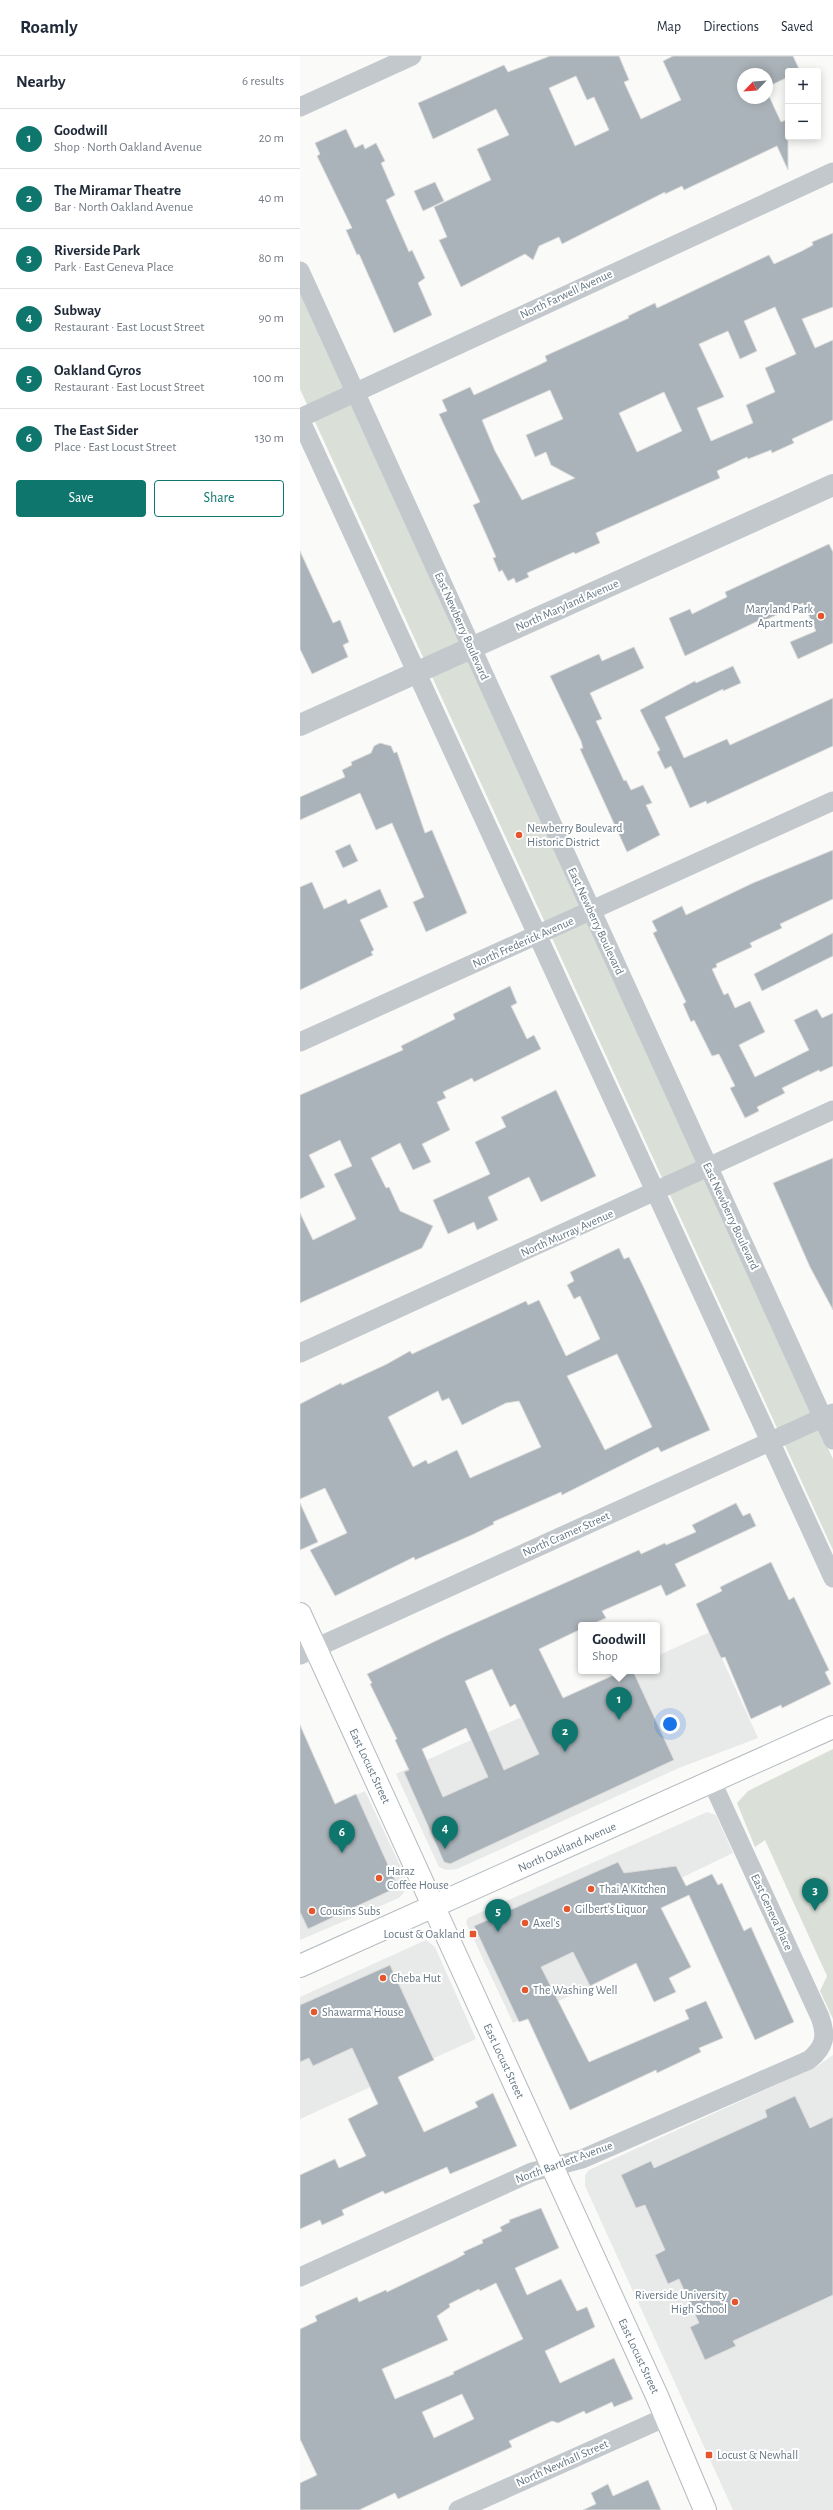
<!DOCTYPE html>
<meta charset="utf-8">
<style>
body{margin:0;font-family:"Alegreya Sans",sans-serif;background:#f2f2f3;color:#1f2937}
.controls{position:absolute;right:12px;top:12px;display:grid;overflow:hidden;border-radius:4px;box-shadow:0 2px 10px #0003}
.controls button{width:36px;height:36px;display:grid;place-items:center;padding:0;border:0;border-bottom:1px solid #e0e1e3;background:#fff;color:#1f2937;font:20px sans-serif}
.compass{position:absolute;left:437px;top:12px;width:36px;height:36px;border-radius:50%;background:#fff;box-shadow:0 2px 10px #0003;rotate:245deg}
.you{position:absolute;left:370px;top:1668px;width:14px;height:14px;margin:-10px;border:3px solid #fff;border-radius:50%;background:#1a73e8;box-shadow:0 0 0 6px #1a73e833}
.badge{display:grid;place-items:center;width:26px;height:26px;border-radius:50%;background:#0f766e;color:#fff;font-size:13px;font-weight:700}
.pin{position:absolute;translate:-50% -33px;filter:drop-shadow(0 1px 2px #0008)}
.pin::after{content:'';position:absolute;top:21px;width:14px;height:12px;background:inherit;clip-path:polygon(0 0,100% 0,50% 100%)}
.popup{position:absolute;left:278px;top:1566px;width:82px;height:52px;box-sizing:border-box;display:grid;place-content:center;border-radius:4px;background:#fff;filter:drop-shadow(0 1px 3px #0005);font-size:13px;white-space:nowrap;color:#747a83}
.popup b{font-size:15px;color:#1f2937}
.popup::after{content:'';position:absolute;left:50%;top:100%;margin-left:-8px;border:8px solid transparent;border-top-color:#fff}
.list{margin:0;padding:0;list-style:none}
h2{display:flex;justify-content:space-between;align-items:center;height:52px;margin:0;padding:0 16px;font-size:17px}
h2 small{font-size:13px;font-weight:400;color:#747a83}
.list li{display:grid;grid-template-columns:26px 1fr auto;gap:12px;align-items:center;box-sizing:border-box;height:60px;padding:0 16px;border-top:1px solid #e0e1e3}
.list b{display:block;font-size:15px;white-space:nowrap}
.list p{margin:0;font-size:13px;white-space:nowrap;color:#747a83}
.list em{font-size:13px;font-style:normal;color:#747a83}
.actions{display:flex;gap:8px;padding:12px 16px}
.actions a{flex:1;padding:9px 0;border:1px solid #0f766e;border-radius:4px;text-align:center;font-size:14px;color:#0f766e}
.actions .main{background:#0f766e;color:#fff}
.map{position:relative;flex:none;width:533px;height:2454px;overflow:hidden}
header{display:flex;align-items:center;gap:24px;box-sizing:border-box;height:56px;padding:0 20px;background:#fff;border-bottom:1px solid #e0e1e3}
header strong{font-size:19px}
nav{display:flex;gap:22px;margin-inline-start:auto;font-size:14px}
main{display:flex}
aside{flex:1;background:#fff}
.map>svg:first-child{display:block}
</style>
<header>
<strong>Roamly</strong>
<nav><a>Map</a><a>Directions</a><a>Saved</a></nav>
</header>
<main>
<aside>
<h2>Nearby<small>6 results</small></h2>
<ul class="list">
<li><span class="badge">1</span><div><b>Goodwill</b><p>Shop · North Oakland Avenue</p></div><em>20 m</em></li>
<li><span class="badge">2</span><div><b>The Miramar Theatre</b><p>Bar · North Oakland Avenue</p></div><em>40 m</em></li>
<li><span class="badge">3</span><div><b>Riverside Park</b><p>Park · East Geneva Place</p></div><em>80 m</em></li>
<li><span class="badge">4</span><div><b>Subway</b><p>Restaurant · East Locust Street</p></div><em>90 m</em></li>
<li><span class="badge">5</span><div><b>Oakland Gyros</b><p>Restaurant · East Locust Street</p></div><em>100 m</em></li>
<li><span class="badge">6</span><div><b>The East Sider</b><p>Place · East Locust Street</p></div><em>130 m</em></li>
</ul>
<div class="actions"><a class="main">Save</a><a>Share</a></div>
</aside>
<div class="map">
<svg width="533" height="2454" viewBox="0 0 533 2454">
<rect width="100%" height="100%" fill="#fafaf8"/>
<!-- built -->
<path fill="#e8e9e9" d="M410,1576l48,106 -79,30 -222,101 -11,1 -7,-3 -43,-93 227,-103h34v-15z
M65,1735l40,85 1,14 -7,8 -99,42v-120z
M407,1756l9,3 17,38 -98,47 24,53 -146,70 -45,-96 -2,-5 2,-4z
M126,1884l9,7 41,92 -176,80v-122z
M533,1999v455h-100l-148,-324v-11l4,-5 227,-103z"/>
<!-- green -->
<path fill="#dadfd7" d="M0,238l533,1165v91l-533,-1161z
M533,1693v270l-13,-28 7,-15 -62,-136 -10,7 -18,-44 11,-12z"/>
<!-- building -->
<path fill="#aab3b9" stroke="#dcdcda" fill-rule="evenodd" d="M250,0h69l10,24 -5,2 17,37 40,-19 -18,-39 10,-5h120l7,15h-12v6l-21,10v-13h-24v24h24v-6l14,30 7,-3v51l-11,-24 -93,44 -2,-4 -17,8v-2l-103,52 -3,-7 -20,9 -6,14 -8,-6 -64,33 -22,-47 8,-3 -13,-30 57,-27 -14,-31 32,-14 -13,-26 -63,30 -15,-36 86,-38 4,7zM276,20l11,24 7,-3 15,33 -34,16 -26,-58z
M46,73l9,19 8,-4 2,5 11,-6 9,18 -4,2 14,32 -9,5 23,52 3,-2 13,28 -7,5 14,32 -38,18 -35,-79 -2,1 -11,-25 6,-2 -35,-72 3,-2 -5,-11z
M135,126l9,19 -21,10 -9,-20z
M533,177v74l-31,12 13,29 18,-8v80l-41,19 2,4 -22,10 -1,-3 -23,9 -1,-2 -30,14 3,7 -124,55 4,10 -25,11 -1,-2 -47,21 2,4 -13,6 -2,-5 -6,3 -6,-11 -3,2 -6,-14 3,-1 -23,-52 7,-3 -41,-88 8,-3 -5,-11 28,-13 4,8 65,-30 8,-4 -2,-5 84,-38 -1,-2 27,-13 2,5 112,-53 5,9 28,-13 11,-6 -1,-3zM475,251l21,47 -31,14 10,24 -29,13 7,18 -42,18 -14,-33 27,-11 -25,-53 29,-13 12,28 17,-8 -13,-30zM250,334l13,29 -37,16 9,22 11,-5 5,13 24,13 -53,22 -27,-49 -13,-31zM364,336l18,39 -45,21 -18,-39z
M529,488l4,8v91l-35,16 -8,-17 26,-11 -13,-28 -40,18 -1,-2 -77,37 -16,-38 21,-9 2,5 35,-17 -2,-5z
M0,495l33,72 7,-3 9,22 -6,3 5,12 -36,17 -12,-25z
M334,591l10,21 -54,25 12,26 -6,2 28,60 2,-1 5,10 12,-5 9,18 -6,2 14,30 -33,17 -47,-103 3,-1 -2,-7 -31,-65 49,-22 3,7z
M433,610l8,17 -18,8v-2l-58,28 19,41 43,-19 3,6 103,-47v48l-126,58 -1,-3 -16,7 -19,-42 -6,3 -8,-17 3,-2 -20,-40 55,-29 1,2z
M80,687l11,3 3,7 3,-1 28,81 7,-3 35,83 -41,19 -13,-30 11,-5 -32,-74 -16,7 -16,-37 -60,27v-23l45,-20 -3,-7 10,-5 -1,-3 20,-9 3,-7z
M50,788l8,17 -15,7 -8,-17z
M533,794v49l-53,25 2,4 -32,15 2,4 -36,17 1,3 -5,2 12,26 4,-2 7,15 15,-7 15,31 -26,13 16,32 54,-27 -15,-30 23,-11 5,9 11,-5v53l-13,6 -1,-2 -37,18 3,5 -28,14 2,4 -14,7 -15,-30 5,-2 -16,-32 -7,2 -18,-36 -3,2 -8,-18 3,-2 -33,-69 4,-2 -5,-10 30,-15 4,9 67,-32z
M12,826l12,27 22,-10 2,5 32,-15 8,18 -28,13 14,30 -3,2 2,3 -73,35v-103z
M533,877v23l-71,35 -8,-17z
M210,930l7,17 -6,3 16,33 7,-4 7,14 -67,33 -2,-4 -29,14 3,6 -9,4 13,28 -28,14 9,18 -18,8 -13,-27 -29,15 15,30 3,-1 11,24 33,15 -11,22 -122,55v-90l13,27 43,-21 -22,-45 18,-8 -12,-26 -31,15 16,32 -25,12v-104l103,-45 -2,-4 54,-27 -2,-5z
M256,1034l40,86 -55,26 -12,-25 -41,20 10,23 -21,10 -3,-8 -26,12 -15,-34 57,-26 -15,-32 31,-15 -5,-10z
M533,1102v152l-23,-43 -37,-84z
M319,1192l5,11 5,-2 15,31 66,142 -49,22 -3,-5 -96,48 -1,-3 -68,30 1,2 -20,10 -59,26 -1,-3 -79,39 -25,-46 37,-17 -22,-45 -25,11v-95l41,-21 1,2 45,-21 23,-13 2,3 114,-53 2,4 11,-5 27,56 34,-17 -20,-43 -6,3 -7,-14 7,-4 -4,-9zM317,1298l35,73 -47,23 -38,-74zM138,1335l4,10 7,-3 13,27 44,-22 13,-2 22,46 -71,31 -13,-28 -29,14 -2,-4 -13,7 -25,-50z
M0,1447l18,39 -18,8z
M436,1447l7,13 7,-3 6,13 -81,38 11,22 -20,10 -5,-11 -59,26 4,7 -16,7h-9v4l-42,20 24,49 60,-27h10l41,89 -205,95 -19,9 -6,-2 -40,-90 5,-2 -14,-30 2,-1 -27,-55 2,-1 -5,-9 79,-38 193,-86 2,4 24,-11 1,2 30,-13 -4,-7zM192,1613l18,38 5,-3 24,50 -35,16 -39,-89zM166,1672l22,49 -45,20 -21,-48z
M471,1506l18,38 5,-3 35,73 -4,2 6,12 -49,24 -1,-3 -30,14 -26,-62 -4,1 -25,-54 26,-13 -2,-4z
M0,1669l35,79 21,-10 42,93 -90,42 -8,-17z
M318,1806l6,11 52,-7 10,20 26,-12 6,11 4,-2 22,48 7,-4 43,95 -39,18 -66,-145 -28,13 30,59 -22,11 7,14 -22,10 -18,-39 -46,23 -17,-34 -32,15 48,95 100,-43 -4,-9 21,-9 17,37 -24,10 2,4 -44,21 -1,-3 -86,40 -42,-91 -9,3 -45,-96z
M90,1909l44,95 -36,17 26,55 54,-25 -3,-5 18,-9 24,53 -67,28 -3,-7 -62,27 -2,-3 -41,19 2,5 -22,10 -2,-5 -20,9v-54l35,-16 4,9 27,-12 -18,-37 30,-15 -26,-56 -39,18 -4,-8 -9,4v-57z
M495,2040l15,32 23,-11v178l-100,46 3,5 -31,14 -15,-33 9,-4 -20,-44 -11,5 -13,-29 10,-5 -20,-45 -9,3 -15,-33 30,-14 3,7 113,-51 -2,-7z
M241,2152l18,40 -44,20 12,27 34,-16 16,32 10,-4 8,20 -50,24 15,32 54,-25 19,41 -19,8 -2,-5 -26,12 -2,-3 -26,12 -6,-2 -43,20 3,6 -114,52 -3,-6 -36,17h-59v-27l17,-8 -17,-36v-110l17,-8 -2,-5 42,-19 2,5 27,-12 1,2 69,-33 9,-5 -2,-2 20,-9 -1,-3 20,-9 -2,-4 10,-5 -1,-2zM196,2227l27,56 -70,33 1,2 -59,25 -13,-30 66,-29 -11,-24 13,-9 -1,-3 30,-15 1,2zM162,2338l12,25 -40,19 -12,-26z
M348,2424l13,30h-78l13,-6 -5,-11 17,-9 5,12z"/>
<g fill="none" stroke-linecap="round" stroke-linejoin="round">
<defs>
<path id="secondary" d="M0,1558l357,782 48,114
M0,1910l533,-239"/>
</defs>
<!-- secondary casing -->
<use href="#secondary" stroke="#b3babf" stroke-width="24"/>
<!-- minor -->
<path stroke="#c3c8cc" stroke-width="19" d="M0,51l112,-51
M0,215l533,1169
M0,362l533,-246
M0,363l533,1159
M0,986l533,-241
M0,1297l533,-243
M0,1599l533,-242
M0,2221l232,-105 50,-13 227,-99c16,-13 18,-24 11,-43l-108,-235
M158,2454l208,-93"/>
<!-- tertiary -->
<path stroke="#c3c8cc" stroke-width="22" d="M0,669l533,-240"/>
<!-- secondary -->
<use href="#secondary" stroke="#fff" stroke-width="22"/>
</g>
<!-- markers -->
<g fill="#e4572e" stroke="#fff" stroke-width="1.5">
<circle cx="521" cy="560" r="4"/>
<circle cx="219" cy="779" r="4"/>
<circle cx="79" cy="1822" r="4"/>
<circle cx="291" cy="1833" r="4"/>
<circle cx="267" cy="1853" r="4"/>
<circle cx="12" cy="1855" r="4"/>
<circle cx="225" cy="1867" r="4"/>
<rect x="169" y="1874" width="8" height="8" rx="2"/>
<circle cx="83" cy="1922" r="4"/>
<circle cx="225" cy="1934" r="4"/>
<circle cx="14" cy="1956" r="4"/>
<circle cx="435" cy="2246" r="4"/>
<rect x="405" y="2395" width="8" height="8" rx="2"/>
</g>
<g text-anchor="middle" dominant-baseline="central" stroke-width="4" stroke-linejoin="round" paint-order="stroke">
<!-- street labels -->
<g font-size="12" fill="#657683" stroke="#fff">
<text transform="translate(266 238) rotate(-25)">North Farwell Avenue</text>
<text transform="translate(267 549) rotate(-24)">North Maryland Avenue</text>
<text transform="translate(162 570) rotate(66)">East Newberry Boulevard</text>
<text transform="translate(296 865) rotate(65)">East Newberry Boulevard</text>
<text transform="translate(223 886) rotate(-24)">North Frederick Avenue</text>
<text transform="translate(431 1160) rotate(65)">East Newberry Boulevard</text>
<text transform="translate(267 1177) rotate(-24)">North Murray Avenue</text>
<text transform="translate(266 1478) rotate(-24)">North Cramer Street</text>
<text transform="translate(70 1710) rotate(65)">East Locust Street</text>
<text transform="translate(267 1791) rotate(-24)">North Oakland Avenue</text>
<text transform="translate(472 1856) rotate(65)">East Geneva Place</text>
<text transform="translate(204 2005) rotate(65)">East Locust Street</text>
<text transform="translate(264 2106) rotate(-20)">North Bartlett Avenue</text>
<text transform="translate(339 2300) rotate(65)">East Locust Street</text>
<text transform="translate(262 2407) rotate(-24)">North Newhall Street</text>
</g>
<!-- poi labels -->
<g font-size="12" fill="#657683" stroke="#fff" text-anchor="start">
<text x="513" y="553" text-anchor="end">Maryland Park<tspan x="513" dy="14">Apartments</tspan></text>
<text x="227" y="772">Newberry Boulevard<tspan x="227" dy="14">Historic District</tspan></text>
<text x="87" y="1815">Haraz<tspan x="87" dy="14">Coffee House</tspan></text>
<text x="299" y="1833">Thai A Kitchen</text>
<text x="275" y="1853">Gilbert's Liquor</text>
<text x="20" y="1855">Cousins Subs</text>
<text x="233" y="1867">Axel's</text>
<text x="165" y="1878" text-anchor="end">Locust &amp; Oakland</text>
<text x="91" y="1922">Cheba Hut</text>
<text x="233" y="1934">The Washing Well</text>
<text x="22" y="1956">Shawarma House</text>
<text x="427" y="2239" text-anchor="end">Riverside University<tspan x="427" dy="14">High School</tspan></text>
<text x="417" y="2399">Locust &amp; Newhall</text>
</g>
</g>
</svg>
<div class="controls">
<button>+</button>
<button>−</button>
</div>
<svg class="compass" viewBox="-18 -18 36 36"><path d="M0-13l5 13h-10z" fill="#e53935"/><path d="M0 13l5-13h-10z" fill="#747a83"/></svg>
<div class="you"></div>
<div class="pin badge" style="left:319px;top:1664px">1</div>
<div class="popup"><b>Goodwill</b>Shop</div>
<div class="pin badge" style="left:265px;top:1696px">2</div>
<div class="pin badge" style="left:515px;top:1855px">3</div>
<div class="pin badge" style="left:145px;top:1793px">4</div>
<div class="pin badge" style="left:198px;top:1876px">5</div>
<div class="pin badge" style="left:42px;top:1797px">6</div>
</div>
</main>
